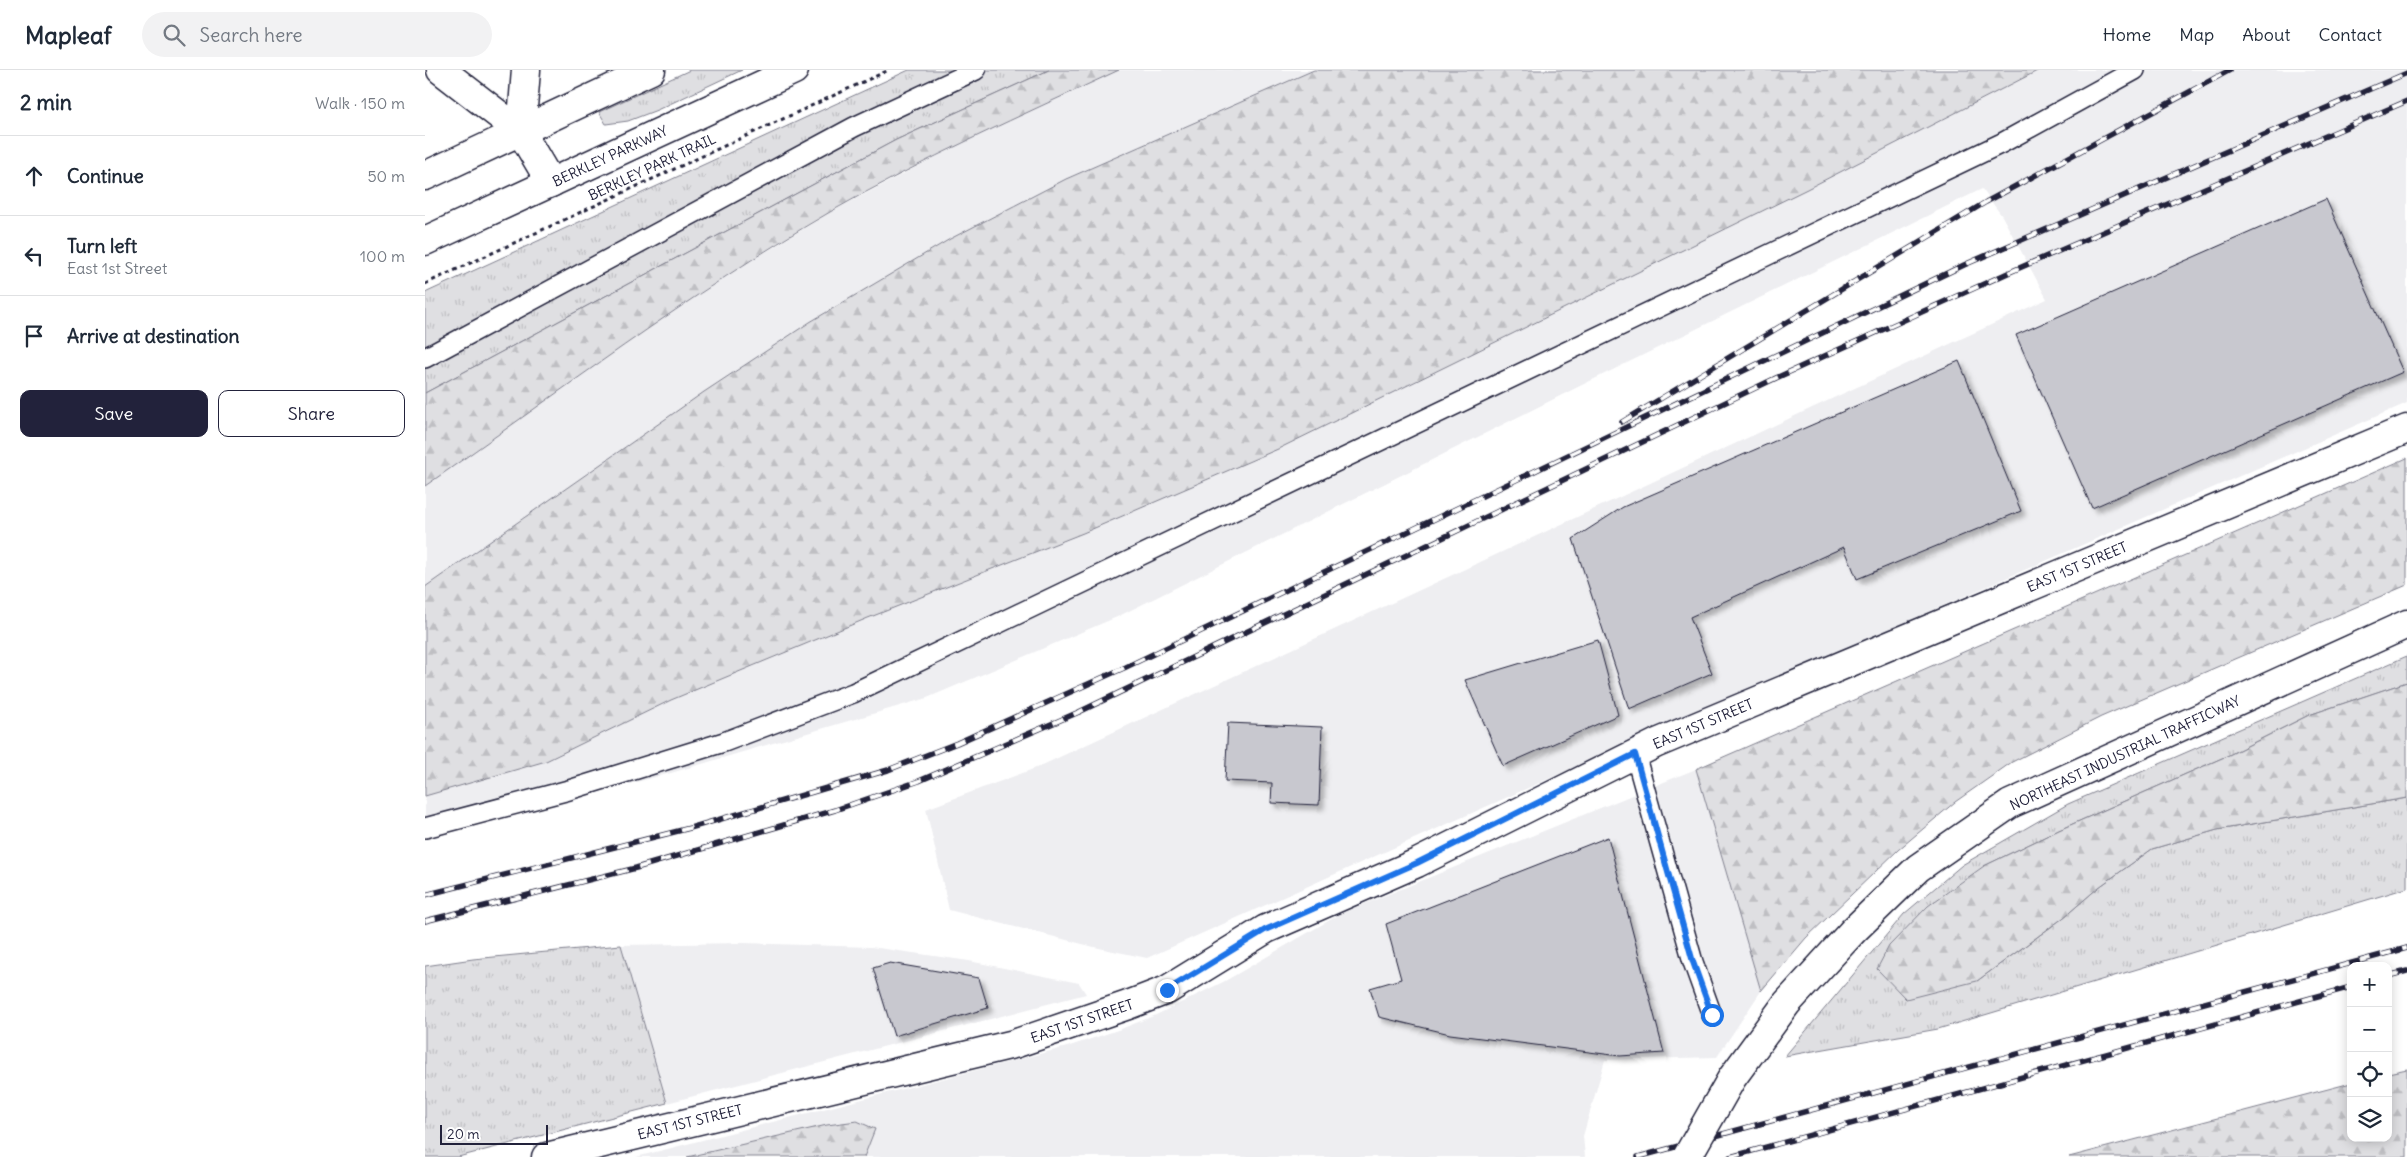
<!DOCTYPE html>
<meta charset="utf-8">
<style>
body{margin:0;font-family:Delius,sans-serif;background:#f2f2f3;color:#1f2937}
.controls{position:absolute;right:15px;bottom:15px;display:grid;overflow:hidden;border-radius:10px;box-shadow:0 2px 12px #0003}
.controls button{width:45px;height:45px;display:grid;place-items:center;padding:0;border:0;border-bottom:1px solid #e0e1e3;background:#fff;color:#1f2937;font:25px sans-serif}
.scale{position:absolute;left:15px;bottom:12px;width:108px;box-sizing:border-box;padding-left:5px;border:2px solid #22223b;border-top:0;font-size:14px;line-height:18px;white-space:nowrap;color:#22223b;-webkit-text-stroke:4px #fff;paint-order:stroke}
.stop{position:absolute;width:15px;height:15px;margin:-11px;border:4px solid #1a73e8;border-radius:50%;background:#fff}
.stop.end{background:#1a73e8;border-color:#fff;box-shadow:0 1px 5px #0008}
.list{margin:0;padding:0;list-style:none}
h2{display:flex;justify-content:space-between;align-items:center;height:65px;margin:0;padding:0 20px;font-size:21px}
h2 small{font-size:16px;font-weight:400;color:#747a83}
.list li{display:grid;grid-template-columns:32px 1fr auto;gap:15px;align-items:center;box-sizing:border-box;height:80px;padding:0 20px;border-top:1px solid #e0e1e3}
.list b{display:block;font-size:19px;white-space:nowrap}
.list p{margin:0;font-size:16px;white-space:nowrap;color:#747a83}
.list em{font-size:16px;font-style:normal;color:#747a83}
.actions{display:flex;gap:10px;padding:15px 20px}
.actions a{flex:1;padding:11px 0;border:1px solid #22223b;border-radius:10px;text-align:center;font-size:18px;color:#22223b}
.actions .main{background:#22223b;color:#fff}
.icon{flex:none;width:28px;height:28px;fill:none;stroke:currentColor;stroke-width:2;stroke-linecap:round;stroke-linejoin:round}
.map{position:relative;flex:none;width:1982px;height:1087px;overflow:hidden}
header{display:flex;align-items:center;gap:30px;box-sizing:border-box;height:70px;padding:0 25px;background:#fff;border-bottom:1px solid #e0e1e3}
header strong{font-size:24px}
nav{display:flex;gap:28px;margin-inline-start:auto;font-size:18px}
.search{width:350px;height:45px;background:#f2f2f3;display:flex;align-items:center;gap:12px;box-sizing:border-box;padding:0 18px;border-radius:28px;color:#747a83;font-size:19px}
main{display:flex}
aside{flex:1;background:#fff}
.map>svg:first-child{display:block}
</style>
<header>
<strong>Mapleaf</strong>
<div class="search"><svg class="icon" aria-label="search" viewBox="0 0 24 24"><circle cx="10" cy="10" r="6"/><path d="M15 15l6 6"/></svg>Search here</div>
<nav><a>Home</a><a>Map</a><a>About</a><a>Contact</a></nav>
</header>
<main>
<aside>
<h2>2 min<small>Walk · 150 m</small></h2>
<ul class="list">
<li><svg class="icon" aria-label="ahead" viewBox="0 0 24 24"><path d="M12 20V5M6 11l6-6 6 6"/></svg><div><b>Continue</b></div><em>50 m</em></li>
<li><svg class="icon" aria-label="left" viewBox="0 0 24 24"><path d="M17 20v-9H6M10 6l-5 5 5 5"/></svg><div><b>Turn left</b><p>East 1st Street</p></div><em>100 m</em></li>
<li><svg class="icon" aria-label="arrive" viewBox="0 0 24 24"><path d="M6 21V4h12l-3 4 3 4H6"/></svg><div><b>Arrive at destination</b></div></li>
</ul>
<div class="actions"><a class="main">Save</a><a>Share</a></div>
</aside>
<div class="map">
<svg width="1982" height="1087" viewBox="0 0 1982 1087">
<defs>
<pattern id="grass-tufts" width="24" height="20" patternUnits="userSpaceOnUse" patternTransform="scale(1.25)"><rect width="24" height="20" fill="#dfdfe2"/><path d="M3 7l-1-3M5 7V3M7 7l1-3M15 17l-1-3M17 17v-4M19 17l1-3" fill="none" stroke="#bfbfc3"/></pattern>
<pattern id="forest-firs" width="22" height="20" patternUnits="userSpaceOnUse" patternTransform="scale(1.25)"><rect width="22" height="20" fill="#dfdfe2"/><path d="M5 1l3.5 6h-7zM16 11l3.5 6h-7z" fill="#bfbfc3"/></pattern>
<filter id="shadow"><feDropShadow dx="4.5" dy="4.5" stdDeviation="2.5" flood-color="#0004"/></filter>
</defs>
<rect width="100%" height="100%" fill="#fff"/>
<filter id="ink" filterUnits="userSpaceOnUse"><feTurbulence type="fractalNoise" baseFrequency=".02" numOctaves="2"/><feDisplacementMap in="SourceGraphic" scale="10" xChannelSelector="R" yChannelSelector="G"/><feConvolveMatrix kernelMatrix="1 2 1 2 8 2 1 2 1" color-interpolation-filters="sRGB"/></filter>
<g filter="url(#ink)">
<!-- built -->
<path fill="#eeeef1" d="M694,0h195l-248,109 -116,60 -140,83 -106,70 -279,195v-101l229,-162 92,-60 85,-52 131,-69z
M1614,0h368v333l-776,339 -484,216 -53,-11 -145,-37 -23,-101 110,-41 1011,-469 -45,-83 -20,-27 -400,196 -465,232 -190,81 -256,75 -246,65v-42l121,-35 125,-61 197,-82 215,-85 195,-84 529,-260z
M1271,699l65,222 -44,66 -112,3 -22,76 2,21h-949l431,-110 54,-18 35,-14 69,-34 117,-68z
M318,873l128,4 98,14 110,22 7,11 -419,109 -46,-158z"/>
<!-- grass -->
<path fill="url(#grass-tufts)" stroke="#80808e" d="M265,0h52l-85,40 -29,11 -22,3 -7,-12z
M484,0h140l-153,70 -471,253v-100z
M1982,586v26l-98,33 -80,40 -170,75 -75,36 -7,115 86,-63 36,-31 53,-38 65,-19 190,-32v90l-469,141 -153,27 119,-142 58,-49 106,-61z
M196,875l46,158 -209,54h-33v-191l48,-7z"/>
<!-- forest -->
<path fill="url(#forest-firs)" stroke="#80808e" d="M624,0h70c-97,45 -196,89 -289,142 -141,82 -271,181 -405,274v-93l471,-253z
M889,0h725l-232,119 -529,260 -195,84 -215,85 -197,82 -125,61 -121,35v-209l279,-195 106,-70 140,-83 116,-60z
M1982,388v127l-306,132 -89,45 -57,40 -57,48 -92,88 -45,53 -65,-222z
M1982,612v116l-190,32 -65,19 -53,38 -36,31 -86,63 -71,18 -29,-30 12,-23 39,-40 56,-40 75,-36 170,-75 80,-40z
M1982,999v88h-338l282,-74v55h37v-65z
M432,1051l18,8 -11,28h-177l140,-32z"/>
<!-- building -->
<path fill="#c8c8cf" stroke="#22223b" filter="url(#shadow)" d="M1901,129l77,173 -311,136 -76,-173z
M1534,291l62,150 -164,68 -13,-32 -154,70 22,56 -83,36 -56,-170 50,-32z
M1173,570l20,75 -115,51 -38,-86z
M803,653l94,4 -3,78 -48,-2 1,-20 -47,-2z
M1183,767l56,216 -44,3 -170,-22 -71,-17 -9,-29 31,-9 -15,-55z
M465,893l89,15 9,30 -94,28 -21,-68z"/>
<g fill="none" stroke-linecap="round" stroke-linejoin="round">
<defs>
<path id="service" d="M0,288l429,-231 122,-57
M1210,684l58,208 19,53
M0,758l144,-38 155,-48 129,-49 1149,-550 133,-73"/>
<path id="minor" d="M16,0l80,62 5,-62
M96,62l30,51
M121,1087l468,-113 114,-39 39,-15 99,-61 151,-66 240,-120 750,-314"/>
<path id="tertiary" d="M1428,861l65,-63 92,-64 397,-180"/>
<path id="secondary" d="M0,106l226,-106
M0,171l369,-171"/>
</defs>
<!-- service casing -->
<use href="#service" stroke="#22223b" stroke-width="22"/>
<!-- minor casing -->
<use href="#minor" stroke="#22223b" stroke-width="31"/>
<!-- tertiary casing -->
<use href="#tertiary" stroke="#22223b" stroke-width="31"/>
<!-- secondary casing -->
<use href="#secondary" stroke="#22223b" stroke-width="31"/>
<!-- path -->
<path stroke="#22223b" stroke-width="3" stroke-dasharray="4 4" stroke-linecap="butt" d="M0,214l464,-214"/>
<!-- service -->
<use href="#service" stroke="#fff" stroke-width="19"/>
<!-- minor -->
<use href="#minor" stroke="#fff" stroke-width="28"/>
<!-- tertiary -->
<use href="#tertiary" stroke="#fff" stroke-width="28"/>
<!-- secondary -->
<use href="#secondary" stroke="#fff" stroke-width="28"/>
<defs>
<path id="rail" d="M1197,352l364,-220 244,-132
M0,825l265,-67 198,-58 69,-27 169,-76 838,-402 443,-192
M0,851l211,-53 199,-58 84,-29 160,-69 697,-334 234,-106 397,-171
M1963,906l19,-5
M1213,1087l769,-209
M1305,1087l621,-170"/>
</defs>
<!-- rail casing -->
<use href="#rail" stroke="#22223b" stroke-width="5.5"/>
<!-- rail -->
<use href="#rail" stroke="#fff" stroke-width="4" stroke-dasharray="11" stroke-linecap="butt"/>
<defs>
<path id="tertiary-bridge" d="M1262,1087l45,-79 55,-75 66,-72"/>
</defs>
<!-- tertiary-bridge casing -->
<use href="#tertiary-bridge" stroke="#22223b" stroke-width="31" stroke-linecap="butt"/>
<!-- tertiary-bridge -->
<use href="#tertiary-bridge" stroke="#fff" stroke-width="28"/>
</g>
</g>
<g fill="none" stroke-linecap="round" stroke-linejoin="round" filter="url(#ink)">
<!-- route -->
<path stroke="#1a73e8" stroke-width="6" d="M742,920l98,-60 152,-67 218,-109 58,208 19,53"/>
</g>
<g text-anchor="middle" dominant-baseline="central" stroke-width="4" stroke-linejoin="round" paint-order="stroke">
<!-- street labels -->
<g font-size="14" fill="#22223b" stroke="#fff">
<text transform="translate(185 86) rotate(-25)">BERKLEY PARKWAY</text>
<text transform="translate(227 97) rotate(-25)">BERKLEY PARK TRAIL</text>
<text transform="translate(1652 497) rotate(-23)">EAST 1ST STREET</text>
<text transform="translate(1278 654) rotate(-23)">EAST 1ST STREET</text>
<text transform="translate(1700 683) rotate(-25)">NORTHEAST INDUSTRIAL TRAFFICWAY</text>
<text transform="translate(657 951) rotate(-19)">EAST 1ST STREET</text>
<text transform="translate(265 1052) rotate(-14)">EAST 1ST STREET</text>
</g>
</g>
</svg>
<div class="controls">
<button>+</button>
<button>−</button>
<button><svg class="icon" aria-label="locate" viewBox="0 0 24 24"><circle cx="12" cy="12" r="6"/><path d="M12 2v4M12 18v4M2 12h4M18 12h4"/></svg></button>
<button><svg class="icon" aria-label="layers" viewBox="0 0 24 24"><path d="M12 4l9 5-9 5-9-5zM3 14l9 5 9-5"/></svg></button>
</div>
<div class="scale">20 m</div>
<div class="stop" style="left:1287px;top:945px"></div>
<div class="stop end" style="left:742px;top:920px"></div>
</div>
</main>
